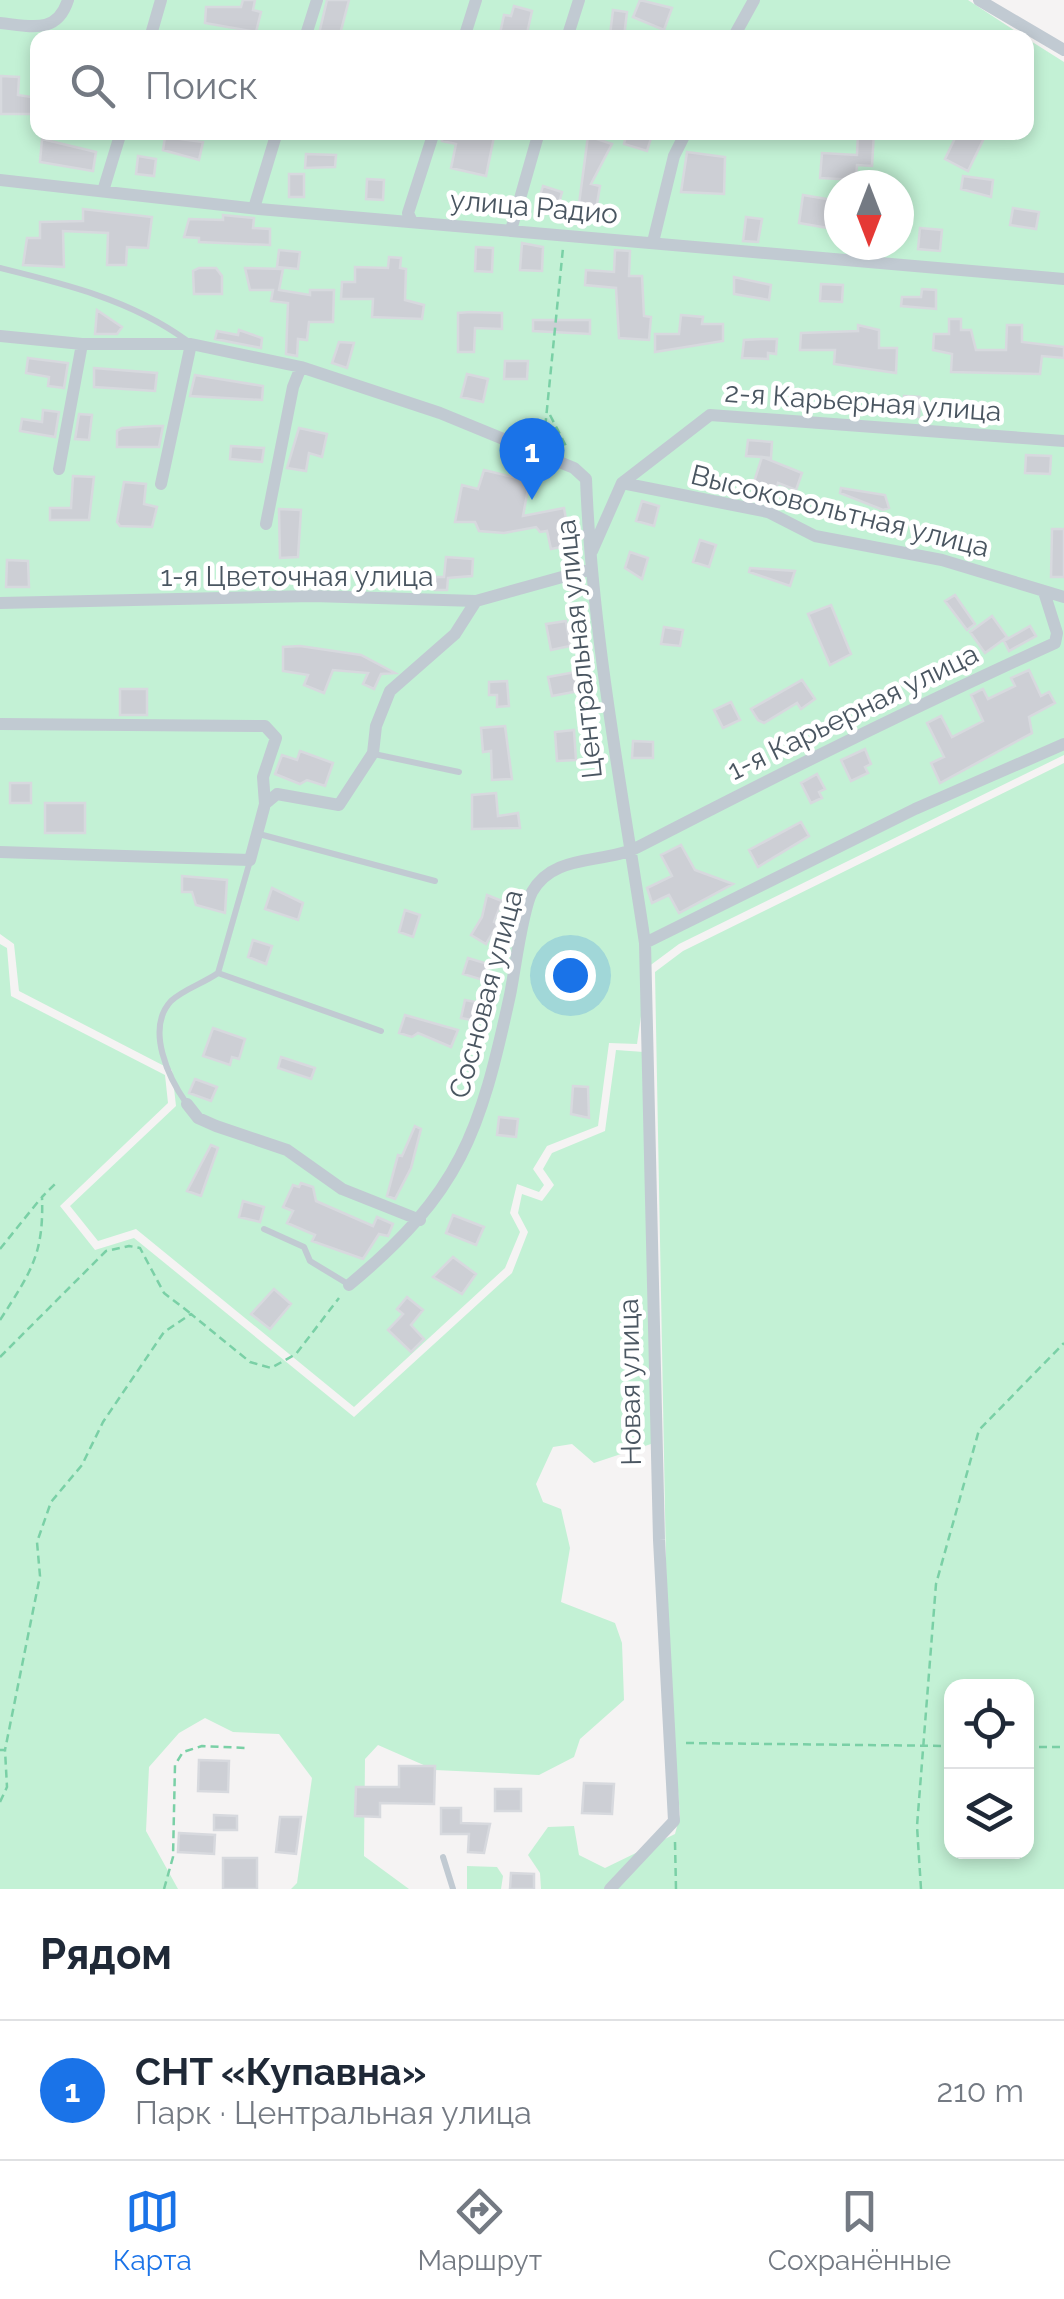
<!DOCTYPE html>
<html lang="ru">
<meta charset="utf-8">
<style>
body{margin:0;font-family:Raleway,sans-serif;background:#f6f6f7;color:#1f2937}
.controls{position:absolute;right:30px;bottom:30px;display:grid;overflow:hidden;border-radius:20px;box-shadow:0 5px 15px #0003}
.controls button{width:90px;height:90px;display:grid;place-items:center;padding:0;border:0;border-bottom:2px solid #e0e1e3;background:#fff;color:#1f2937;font:50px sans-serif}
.compass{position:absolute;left:824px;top:170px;width:90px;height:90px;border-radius:50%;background:#fff;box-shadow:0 5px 15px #0003;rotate:180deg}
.you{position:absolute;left:570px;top:975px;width:35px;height:35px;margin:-25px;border:8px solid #fff;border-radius:50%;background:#1a73e8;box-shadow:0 0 0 15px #1a73e833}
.badge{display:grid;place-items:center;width:65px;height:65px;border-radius:50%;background:#1a73e8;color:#fff;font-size:32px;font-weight:700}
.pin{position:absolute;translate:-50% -82px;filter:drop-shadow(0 2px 5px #0008)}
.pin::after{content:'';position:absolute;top:52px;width:35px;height:30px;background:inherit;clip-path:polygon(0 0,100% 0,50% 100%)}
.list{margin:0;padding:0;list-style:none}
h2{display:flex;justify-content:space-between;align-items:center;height:130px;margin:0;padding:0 40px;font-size:42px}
h2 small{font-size:32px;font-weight:400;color:#747a83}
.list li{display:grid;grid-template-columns:65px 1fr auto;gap:30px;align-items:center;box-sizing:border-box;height:140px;padding:0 40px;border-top:2px solid #e0e1e3}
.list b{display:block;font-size:38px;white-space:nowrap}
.list p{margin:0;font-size:32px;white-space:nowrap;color:#747a83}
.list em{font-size:32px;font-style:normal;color:#747a83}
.icon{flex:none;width:55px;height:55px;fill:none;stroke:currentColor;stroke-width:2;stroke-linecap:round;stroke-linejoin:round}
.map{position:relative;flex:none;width:1064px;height:1889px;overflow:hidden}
.search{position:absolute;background:#fff;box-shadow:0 5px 15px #0003;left:30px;right:30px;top:30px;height:110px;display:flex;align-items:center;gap:25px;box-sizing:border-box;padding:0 35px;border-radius:20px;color:#747a83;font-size:38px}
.sheet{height:270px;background:#fff}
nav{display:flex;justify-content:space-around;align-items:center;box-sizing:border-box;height:140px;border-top:2px solid #e0e1e3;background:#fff;font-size:28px;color:#747a83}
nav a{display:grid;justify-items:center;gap:5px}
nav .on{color:#1a73e8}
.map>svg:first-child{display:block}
</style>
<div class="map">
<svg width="1064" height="1889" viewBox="0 0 1064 1889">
<rect width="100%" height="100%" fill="#f5f3f3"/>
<!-- green -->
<path fill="#c3f1d5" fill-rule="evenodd" d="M0,0h968l58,38h-988v94h988v-94l38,24v693l-385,189 -31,23 -11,77 -28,-1 -11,83 -51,20 -14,23 11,16 -5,7 -22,-8 -7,29 10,19 -15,36 -151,139 -218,-178 -38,12 -28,-35 106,-100 -4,-36 -153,-79 -5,-47 -14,-10zM839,185h60v60h-60z
M1064,763v1126h-523l-1,-16 -12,-18 20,-28 26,-1 5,29 26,13 70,-34 5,-19 -12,-145 -13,-698 28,-21zM952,1686h74v166h-74z
M0,944l7,4 4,48 154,79 3,28 -108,103 35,44 39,-12 220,179 158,-144 16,-41 -10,-19 4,-19 20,7 12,-16 -11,-16 9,-16 53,-22 11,-81 28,2 10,391 -60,20 -22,-19 -19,3 -17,37 7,18 18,7 9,39 -9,54 54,21 7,20 2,57 -44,39 -6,18 -35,18 -104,-5 -57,-25 -13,14 -1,97 45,33h-118l6,-6 15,-105 -33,-44 -46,-2 -28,-14 -26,15 -30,34 -3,64 32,58h-178z
M467,1866l30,1 6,9 -2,13h-34z"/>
<!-- building -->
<path fill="#cdcfd5" stroke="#d7d9de" stroke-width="2.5" d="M243,0h12l-2,10 8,2 -5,20 -51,-9 1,-16h35z
M327,0h22l-10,38h-21z
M640,0l32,8 -8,22 -31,-13z
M514,6l18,5 -6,27h-27l5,-23 7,1z
M613,10l14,2 -3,25 -14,-2z
M1,76l18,1 -1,18 20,3v16h-37z
M444,132h51l-9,44 -35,-8 5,-24 -14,-3z
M627,132h26l-6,19 -23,-7z
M858,132h16l-2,34 -15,-1 -1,15 -36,-2 2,-25 35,2z
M958,132h29l-19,39 -23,-12z
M588,136l24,8 -21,40 9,2 -6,36 -17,-3z
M165,137l38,5 -4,18 -36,-10z
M42,139l54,13 -3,19 -53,-9z
M687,152l38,5 -1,37 -43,-2z
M306,154l30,1 -1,12 -30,1z
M138,156l18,3 -2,17 -18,-2z
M289,174h15v23h-15z
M963,176l30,4 -2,17 -30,-8z
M367,179l17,1 -1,20 -17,-1z
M543,186l19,6 -6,22 -20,-5z
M803,195l36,6v29l-40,-7z
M1013,208l26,4 -3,17 -26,-4z
M83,209l69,8 -4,31 -21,-1 -1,18h-19l1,-32 -45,-2 1,36 -41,-2 4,-27h13v-16l43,-1z
M223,215l31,3 -1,10 17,1v16l-71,-3v-4l-15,-1 5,-18 34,1z
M746,217l16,2 -4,23 -15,-1z
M920,228l22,2 -2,21 -22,-2z
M522,243l21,4 -1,24 -22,-1z
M476,247l17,1 -1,24 -17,-1z
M279,250l21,2 -2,17 -21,-2z
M615,250l15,1 -1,25h13l2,40 7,1 -2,23 -30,-2 -3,-50 -31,-3 1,-15 28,2z
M389,257l12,1 -1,10 6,1 -1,31 19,5 -2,14 -50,-2 1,-18h-32l1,-17h13v-15l33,1z
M199,268h17l6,8v18h-28l-1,-23z
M245,268l38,1 -4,21 31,5v-5h24l-1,32h-24l-2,18 -9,-1 -1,17 -11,-2 2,-51 -17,-2 2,-11h-23z
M734,277l37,8 -2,15 -35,-6z
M821,284l22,1 -1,17 -22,-1z
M922,289l14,1v19l-35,-3 1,-9h19z
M97,310l25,17 -5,7h-22z
M470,312l32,1v16l-27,-1 -1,24h-16v-39z
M681,315l22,2 -1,7h21v17l-68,11v-18h24z
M949,319h12v11h10l5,20h30l1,-25h15v17l42,5v11l-22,-2 -2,18 -89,-2 1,-18 -19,-4 1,-16h15z
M533,320h57v14l-57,-3z
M858,325l21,5v18h18l-1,25 -62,-9 1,-14h-35l1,-17 57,-2z
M239,330l23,8 -1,10 -46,-9 2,-8 21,4z
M762,339h15l-1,15 -8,-1v6l-26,-1 2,-18z
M339,342l15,1 -7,25 -15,-5z
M28,358l40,5 -4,25 -16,-2 1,-9 -23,-4z
M505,361h23l-1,18h-23z
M94,368l63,5 -2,18 -61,-4z
M467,374l21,5 -5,23 -22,-5z
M195,375l68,11 -1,14 -72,-4z
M904,396l16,1 -1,20 -16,-1z
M43,410l16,2 -4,25 -35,-6 2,-12 20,3z
M79,414l13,1 -3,25 -14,-1z
M154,426h9l-4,21h-42v-16l5,-3z
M299,428l28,6 -5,23 -13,-4 -3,18 -19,-3z
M748,440l24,2 -1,16 -9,-1 40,16 -6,17 -18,-7 -6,20 -14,-3 5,-15 -9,-3 8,-25 -16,-1z
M231,446l33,2 -2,14 -32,-3z
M1026,455l25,1 -1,18 -25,-1z
M520,459l13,3 -10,54 41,-8 3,16 -6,1 5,21 -15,3 -4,-18 -7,1 -4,-5 -32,6 -25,-2 -4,-9h-20l7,-37 16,4 6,-19 33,8z
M73,476l21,1 -5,43h-39v-12h21z
M124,482l22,2 -2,20 13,3 -5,20 -32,-1 -3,-4z
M841,488l44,7 4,13 -6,2 -43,-17z
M642,501l17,5 -5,20 -18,-5z
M279,509l22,1 -3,47 -18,1z
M1052,529h12v48h-13z
M700,540l16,5 -7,22 -16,-5z
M630,552l18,6 -6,21 -17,-11z
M446,557l27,2 -1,17 -24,2 -1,12h-12l1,-13h8z
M7,560l21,1 1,26h-23z
M750,568l45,3 -5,15 -41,-14z
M955,595l20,29 -8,6 -22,-29z
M831,605l20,49 -21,11 -22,-51z
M992,616l15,21 -22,16 -15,-21z
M566,621l4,25 -19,4 -5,-26z
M1030,626l6,10 -27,15 -5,-10z
M664,627l19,3 -3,16 -19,-2z
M300,646l61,9 34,18 -14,1 -7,15 -11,-5 5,-11 -35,-3 -9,23 -20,-8 4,-10 -25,-4v-24z
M1029,670l12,26 8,-4 6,11 -26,14 3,16 -92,50 -9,-20 13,-6 -17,-34 14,-7 11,21 31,-16 -12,-26 12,-6 5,10 27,-13 -4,-8z
M581,671l3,19 -32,6 -4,-19z
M802,680l13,19 -14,10 -4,-6 -33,20 -6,-3 -7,-11z
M507,681l2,25 -12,1v-12h-8v-13z
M120,689h27v26h-27z
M731,702l9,18 -17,8 -9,-18z
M505,726l7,53 -20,1 -1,-29 -8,1 -2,-24z
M574,730l2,30 -19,1 -2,-29z
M633,741l20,1v16h-21z
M865,749l6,15 -6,3 3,6 -17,8 -10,-21z
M300,751l33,12 -8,23 -18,-6 -7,4 -25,-10 7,-19 15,5z
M817,774l8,15 -6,3 3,6 -11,5 -10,-20z
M10,783h21v20h-21z
M496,793l2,23 20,-3 2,15 -48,1v-34z
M45,803h40v30h-40z
M801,822l8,14 -51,31 -9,-17z
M681,845l14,25 38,14 -54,29 -10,-18 -17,8 -5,-15 25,-12 -11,-21z
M182,876l45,4 -2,33 -29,-8 -4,-13h-10z
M272,888l31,15 -5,17 -33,-11z
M487,895l15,6 -8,21 4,2 -12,20 -15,-9 11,-18z
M405,910l15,5 -7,22 -14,-5z
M253,940l19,6 -6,18 -18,-7z
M468,958l20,6 -5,16 -20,-6z
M465,1000l21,4 -4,18 -21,-4z
M405,1015l53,15 -7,17 -33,-14 -6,4 -13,-4z
M213,1028l32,11 -6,20 -7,-2 -2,8 -27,-9z
M281,1057l34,11 -4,11 -33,-11z
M195,1079l22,8 -6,14 -22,-8z
M573,1086l15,1 1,31 -18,-4z
M499,1117l19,2 -2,18 -19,-2z
M415,1126l6,3 -10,39 -16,31 -8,-3 11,-41 4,1z
M211,1145l7,3 -17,48 -14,-5z
M301,1183l12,4 3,14 57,25 4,-9 16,7 -5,12 -9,-2 -16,25 -51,-18 3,-6 -28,-12 6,-12 -10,-4 10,-22 6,2z
M243,1201l21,6 -4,15 -21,-5z
M453,1215l31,12 -8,18 -30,-12z
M453,1257l23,17 -14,20 -29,-17z
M274,1289l17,15 -21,25 -19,-15z
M407,1297l16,13 -12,15 13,14 -13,13 -23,-22 15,-16 -6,-5z
M199,1760l30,1 -1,31 -30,-1z
M399,1766h36l-1,38 -54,-1v14l-25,-1 1,-29h43z
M584,1783l30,1 -2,30 -30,-1z
M495,1789h26v22h-26z
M441,1808h20v15l29,1 -6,29 -16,-1 1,-18h-28z
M214,1815l23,1v14h-23z
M280,1817h21l-5,37 -20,-2z
M179,1833l36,2 -1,19 -36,-2z
M223,1858h34v31h-34z
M511,1873l23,1v15h-24z"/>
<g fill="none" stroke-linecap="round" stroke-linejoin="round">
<!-- path -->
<path stroke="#7ad0a6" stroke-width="2.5" stroke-dasharray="8 5" stroke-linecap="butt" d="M550,415l17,33
M544,439l19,-191
M0,1249l41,-51
M0,1320c31,-48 44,-66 42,-123l16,-16
M0,1357l106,-106 23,-5 11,2 24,45 26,20
M686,1743l266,3
M1026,1747h38
M0,1750h5l35,-174 -3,-34 14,-40 31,-37 21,-43 61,-90 27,-18 59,48 21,6 25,-14 43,-56
M0,1802l7,-15 -2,-37
M675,1842l1,47
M164,1889l9,-32 2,-92 8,-13 19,-6 44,2
M921,1889l-4,-63 19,-242 43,-154 85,-87"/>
<!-- service -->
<path stroke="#c1cad2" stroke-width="6" d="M0,268c65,16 131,32 186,72
M374,754l85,18
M259,834l176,47
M250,861l-32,112 163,58
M187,1104c-18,-25 -42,-75 -16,-103 13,-12 33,-18 47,-28
M264,1229l40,18 6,14 38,23
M443,1857l10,32"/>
<!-- minor -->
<path stroke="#c1cad2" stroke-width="12" d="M979,0l85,50
M0,23c30,3 57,12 68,-23
M150,38l11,-38
M305,38l12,-38
M464,38l12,-38
M567,38l12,-38
M733,38l21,-38
M0,180l259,29 805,70
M103,191l18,-59
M254,208l23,-76
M412,222l-4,-9 26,-81
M511,230l28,-98
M653,242l21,-86 12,-24
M0,336l82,8h109l110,23 139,46 134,55 12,11c6,156 36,310 59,464l14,597 15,281 -64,68
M59,469l23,-125
M622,483l88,-68 354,26
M161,484l30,-140
M266,524l27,-137 8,-20
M592,551l30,-68 146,29 47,24 127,24 122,37
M0,603l313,-7 163,5 115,-32
M0,724l265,2 11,12 -13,39 2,27 -15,56 -250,-8
M265,804l12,-10 62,11 34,-52 3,-27 14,-35 65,-57 21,-33
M645,943l270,-134 149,-65
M187,1104l11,14 18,8 71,24 55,39 78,31
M349,1285c112,-93 131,-152 161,-290 5,-24 12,-84 22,-103 22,-40 73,-27 108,-46 137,-71 274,-139 415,-203l2,-10 -13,-41"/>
</g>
<g text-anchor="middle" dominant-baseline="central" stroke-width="9" stroke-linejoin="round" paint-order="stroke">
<!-- street labels -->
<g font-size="28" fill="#4a5661" stroke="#fff">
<text transform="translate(534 207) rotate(5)">улица Радио</text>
<text transform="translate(863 402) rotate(4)">2-я Карьерная улица</text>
<text transform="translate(840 511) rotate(14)">Высоковольтная улица</text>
<text x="297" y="576">1-я Цветочная улица</text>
<text transform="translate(579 649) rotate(-96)">Центральная улица</text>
<text transform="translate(853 712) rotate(-26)">1-я Карьерная улица</text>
<text transform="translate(486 994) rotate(-75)">Сосновая улица</text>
<text transform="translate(630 1382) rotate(-91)">Новая улица</text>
</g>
</g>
</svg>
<div class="controls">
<button><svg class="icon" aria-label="locate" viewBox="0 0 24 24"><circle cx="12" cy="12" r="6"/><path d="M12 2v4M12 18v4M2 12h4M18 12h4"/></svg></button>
<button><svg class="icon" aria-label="layers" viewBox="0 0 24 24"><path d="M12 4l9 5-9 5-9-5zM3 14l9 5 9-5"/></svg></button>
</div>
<svg class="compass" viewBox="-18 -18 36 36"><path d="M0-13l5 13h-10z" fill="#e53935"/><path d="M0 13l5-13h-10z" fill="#747a83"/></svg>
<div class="you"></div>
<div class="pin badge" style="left:532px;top:500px">1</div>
<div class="search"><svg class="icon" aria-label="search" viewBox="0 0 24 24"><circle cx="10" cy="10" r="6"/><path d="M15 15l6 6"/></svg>Поиск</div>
</div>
<section class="sheet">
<h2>Рядом<small></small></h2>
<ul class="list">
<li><span class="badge">1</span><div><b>СНТ «Купавна»</b><p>Парк · Центральная улица</p></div><em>210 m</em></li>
</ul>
</section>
<nav>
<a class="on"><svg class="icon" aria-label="map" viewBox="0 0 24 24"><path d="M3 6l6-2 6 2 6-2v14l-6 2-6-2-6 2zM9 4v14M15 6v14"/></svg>Карта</a>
<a><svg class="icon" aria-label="directions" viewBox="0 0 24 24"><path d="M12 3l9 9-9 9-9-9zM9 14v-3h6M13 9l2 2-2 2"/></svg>Маршрут</a>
<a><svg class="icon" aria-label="saved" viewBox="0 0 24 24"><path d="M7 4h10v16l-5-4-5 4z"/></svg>Сохранённые</a>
</nav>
